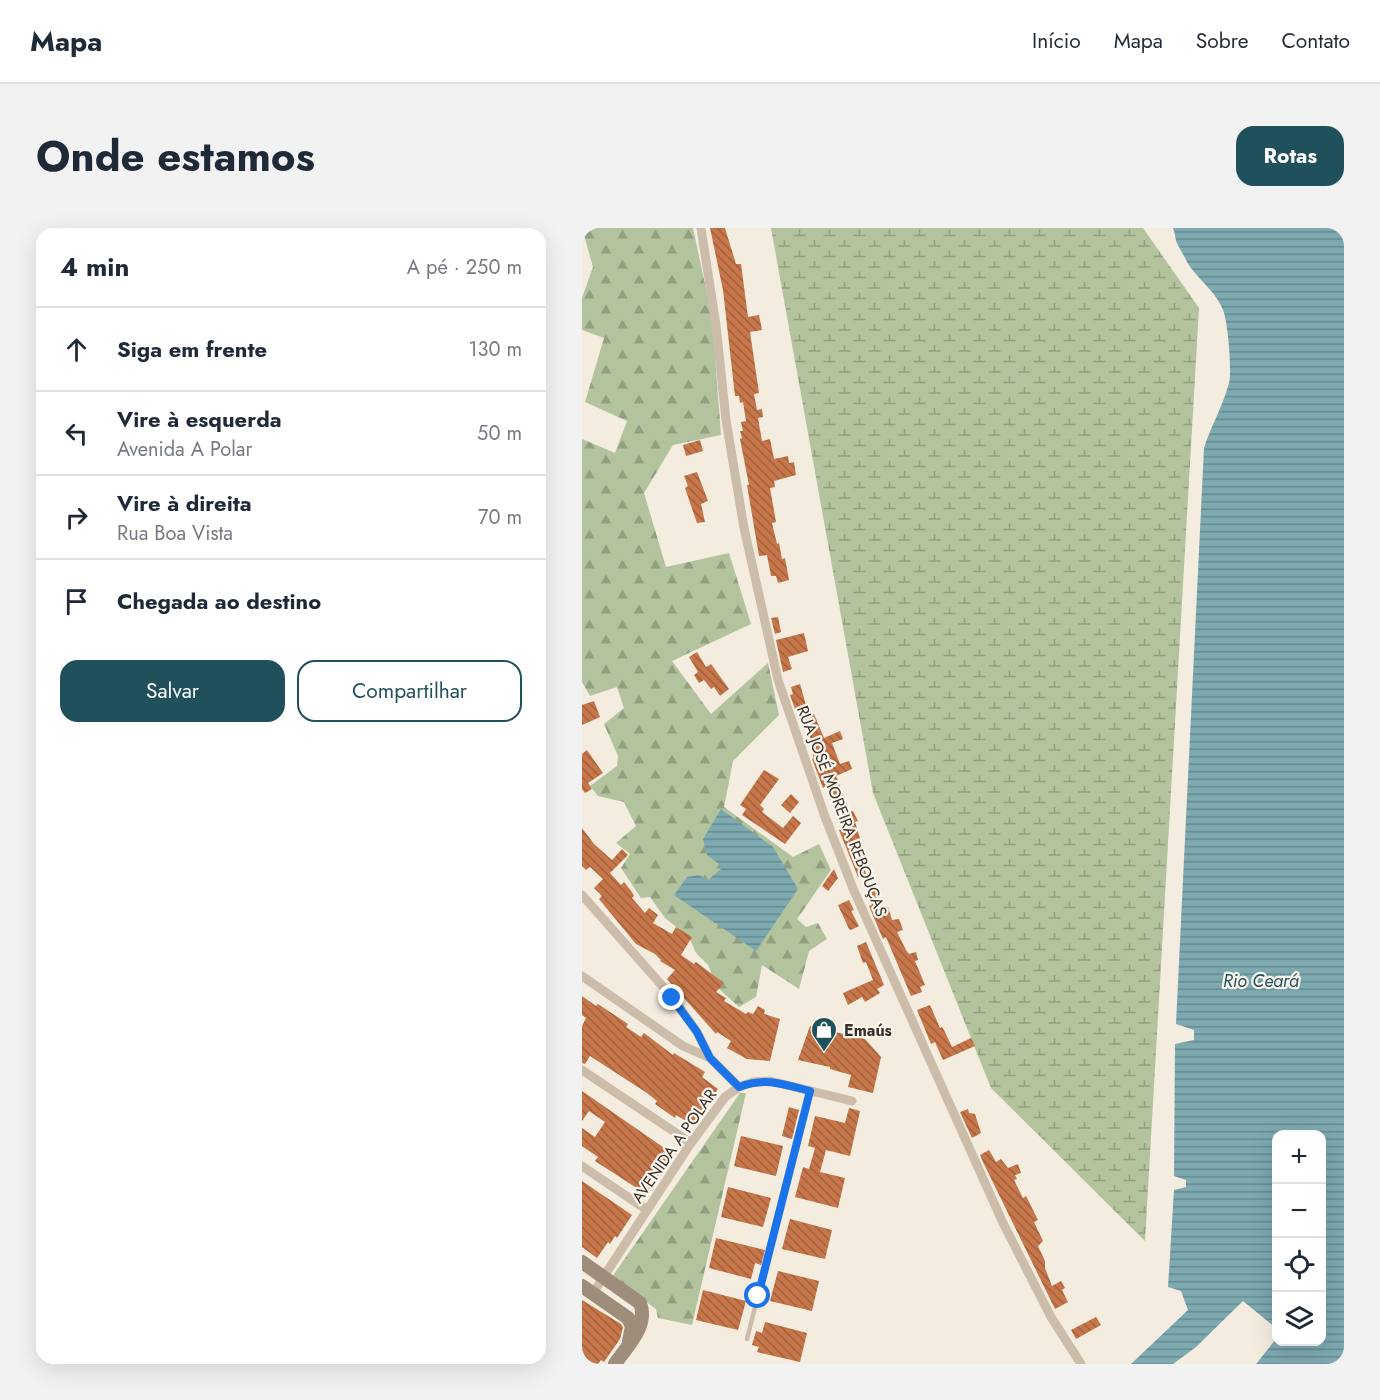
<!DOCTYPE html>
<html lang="pt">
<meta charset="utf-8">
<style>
body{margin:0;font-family:Jost,sans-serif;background:#f2f2f3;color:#1f2937}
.controls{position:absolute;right:18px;bottom:18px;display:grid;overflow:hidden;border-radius:12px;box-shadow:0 6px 24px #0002}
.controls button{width:54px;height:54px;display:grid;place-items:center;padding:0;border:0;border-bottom:2px solid #e0e1e3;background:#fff;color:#1f2937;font:30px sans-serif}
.stop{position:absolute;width:18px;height:18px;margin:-14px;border:4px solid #1a73e8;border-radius:50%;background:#fff}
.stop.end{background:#1a73e8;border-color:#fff;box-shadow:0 2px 6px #0008}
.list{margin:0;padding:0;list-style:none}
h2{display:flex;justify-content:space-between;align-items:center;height:78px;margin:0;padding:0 24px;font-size:26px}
h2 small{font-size:20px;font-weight:400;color:#747a83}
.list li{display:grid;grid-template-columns:39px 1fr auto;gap:18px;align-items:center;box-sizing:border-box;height:84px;padding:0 24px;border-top:2px solid #e0e1e3}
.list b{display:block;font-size:22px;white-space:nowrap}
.list p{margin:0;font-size:20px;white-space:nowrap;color:#747a83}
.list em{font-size:20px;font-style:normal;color:#747a83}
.actions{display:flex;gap:12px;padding:18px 24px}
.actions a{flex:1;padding:14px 0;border:2px solid #1f505b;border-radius:18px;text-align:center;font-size:21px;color:#1f505b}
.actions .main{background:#1f505b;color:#fff}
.icon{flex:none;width:33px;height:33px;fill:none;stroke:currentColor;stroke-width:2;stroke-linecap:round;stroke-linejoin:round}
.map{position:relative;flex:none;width:762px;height:1136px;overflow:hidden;border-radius:18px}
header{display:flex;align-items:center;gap:36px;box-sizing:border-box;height:84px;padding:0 30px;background:#fff;border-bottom:2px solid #e0e1e3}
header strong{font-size:28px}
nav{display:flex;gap:33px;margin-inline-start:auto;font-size:21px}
.intro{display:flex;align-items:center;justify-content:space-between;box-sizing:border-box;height:144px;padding:0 36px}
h1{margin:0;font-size:42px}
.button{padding:15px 27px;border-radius:18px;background:#1f505b;color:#fff;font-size:21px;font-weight:700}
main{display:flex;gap:36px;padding:0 36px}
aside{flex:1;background:#fff;border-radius:18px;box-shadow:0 6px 24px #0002}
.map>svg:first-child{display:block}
</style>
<header>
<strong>Mapa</strong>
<nav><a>Início</a><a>Mapa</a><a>Sobre</a><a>Contato</a></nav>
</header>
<div class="intro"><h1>Onde estamos</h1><a class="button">Rotas</a></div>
<main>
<aside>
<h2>4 min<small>A pé · 250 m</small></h2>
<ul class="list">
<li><svg class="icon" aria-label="ahead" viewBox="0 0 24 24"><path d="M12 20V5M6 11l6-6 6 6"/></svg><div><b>Siga em frente</b></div><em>130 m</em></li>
<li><svg class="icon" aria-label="left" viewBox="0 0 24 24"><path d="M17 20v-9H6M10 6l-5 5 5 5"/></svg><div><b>Vire à esquerda</b><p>Avenida A Polar</p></div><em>50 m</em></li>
<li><svg class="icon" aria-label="right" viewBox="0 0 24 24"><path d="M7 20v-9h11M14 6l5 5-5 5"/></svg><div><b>Vire à direita</b><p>Rua Boa Vista</p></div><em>70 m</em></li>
<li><svg class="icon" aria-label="arrive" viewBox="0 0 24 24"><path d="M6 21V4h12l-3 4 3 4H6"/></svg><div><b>Chegada ao destino</b></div></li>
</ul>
<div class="actions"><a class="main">Salvar</a><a>Compartilhar</a></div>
</aside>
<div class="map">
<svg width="762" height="1136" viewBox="0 0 762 1136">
<defs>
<pattern id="forest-firs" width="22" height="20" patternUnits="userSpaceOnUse" patternTransform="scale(1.5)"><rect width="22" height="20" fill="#b2c39e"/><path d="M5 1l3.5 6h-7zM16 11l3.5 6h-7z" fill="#929f81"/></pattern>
<pattern id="wetland-marsh" width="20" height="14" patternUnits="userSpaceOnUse" patternTransform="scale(1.5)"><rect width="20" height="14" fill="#b2c39e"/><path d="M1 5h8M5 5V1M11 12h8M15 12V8" fill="none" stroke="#929f81"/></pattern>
<pattern id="water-rules" width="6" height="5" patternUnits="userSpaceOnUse" patternTransform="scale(1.5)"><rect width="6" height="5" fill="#7da9b0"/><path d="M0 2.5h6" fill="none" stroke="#678a8f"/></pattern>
<pattern id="building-back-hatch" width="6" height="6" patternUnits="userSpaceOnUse" patternTransform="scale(1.5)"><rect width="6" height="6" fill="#c67649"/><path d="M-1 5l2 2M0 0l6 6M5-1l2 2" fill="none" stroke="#a2613d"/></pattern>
</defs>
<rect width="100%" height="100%" fill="#f3ecdf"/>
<!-- forest -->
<path fill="url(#forest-firs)" d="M0,0h111l19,89 9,118 -48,10 -29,48 22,74 63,-14 22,71 -79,37 39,53 57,-51 11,52 -46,46 -9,46 69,50 26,-13 12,26 -34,49 9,8 12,-4 9,16 -18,12 -10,38 -37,-24 -6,32 -17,10 -21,-19 -10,-23 -12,-12 -7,-16 -24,-19 -15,-21 -9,1 -20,-30 9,-14 -14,-11 20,-17 -12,-24 -26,-6 -8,-10 27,-20 1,-10 -14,-32 20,-16 -7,-21 -27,9 -8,-14v-243l33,14 12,-32 -42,-19 19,-64 -22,-8v-32l11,-31z
M158,865h6l-54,232 -34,-7 -2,-9 -44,-32z"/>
<!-- wetland -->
<path fill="url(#wetland-marsh)" d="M189,0h372l56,80 -54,933 -154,-153 -118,-295z"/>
<!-- water -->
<path fill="url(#water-rules)" d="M591,0h171v1136h-88l20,-25v3h46v-208h-46v194l-33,-27 -47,46 -23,17h-42l57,-54 -7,-19 -13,-4 6,-97 12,-3v-7l-12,-4 1,-132 19,-4v-10l-18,-6 28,-576c7,-22 19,-42 25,-65 3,-12 -1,-61 -6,-73 -7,-19 -26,-31 -36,-48 -3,-7 -8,-14 -11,-21 -1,-5 -1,-8 -3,-13z
M139,581l52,38 25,42 -42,62 -82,-56 13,-18 12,-2 9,5 13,-11 -2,-5 -12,-9 -4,-16z"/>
<!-- building -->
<path fill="url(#building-back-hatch)" d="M128,0h15l11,36h5l7,53 11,-2 3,15 -12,2 9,61 -5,1 3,16 5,-1 1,8 -5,1 4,23 8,-2 4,20 14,-3 1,7 5,-1 2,13 -22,6 1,6 -5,1 6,34 -4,1 5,21 2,-1 3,16 3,-1 4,22 -11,3 -2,-7h-5l-4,-21 -8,1 -12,-71h2l-9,-46 2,-1 -2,-7h3l-2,-9 5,-1 -3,-19 -3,1 -1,-7h-4l-12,-106z
M118,212l3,11 -17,5 -3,-11z
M115,244l11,29 -7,3 4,18 -8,1 -12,-35 3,-2 -4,-10z
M196,389l3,15 -6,2 -4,-16z
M222,405l4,18 -20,6 4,12 -9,3 -7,-32z
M115,424l9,15 5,-3 18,25 -9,7 -6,-9 -3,2 -7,-9 -5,3 -5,-8 4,-3 -9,-15z
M218,456l9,32 5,-2 10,24 16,-7 3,8 -11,4 8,21 9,-3 3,8 -16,7 14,36 3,-1 5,10 -3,1 9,29 -4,1 6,22 -8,3 -19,-47 3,-1 -9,-23 -7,-20 -3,2 -11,-29 2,-1 -5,-15 3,-1 -14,-34 -3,1 -5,-14 3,-1 -2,-7z
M12,473l6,16 -18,8v-20z
M5,522l16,23 -15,10 4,6 -7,4 -3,-4v-35z
M182,542l15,9 -19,26 4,4 -2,3 21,16 10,-12 8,7 -16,21 -43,-29 4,-6 -6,-4z
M209,566l8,8 -9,11 -9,-8z
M0,600l12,16 18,16 10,-11 6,6 -18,18 11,12 3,-3 8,10 2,4 -2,2 13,15 4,-5 9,7 -5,8 19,11 4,-7 16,10 -11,18 13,9 2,-2 28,21 -8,9 10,6 -2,3 22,13 2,-2 5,2 5,-8 7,4 -1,4 16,5 -10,42 -23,-2 -20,-11 4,-7 -14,-9 -1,2 -49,-55 8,-9 -15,-9 1,-1 -6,-6 -19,-10 -37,-45 3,-3 -8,-8 9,-9 -13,-12 -4,3 -4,-4z
M252,641l4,9 -10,13 -6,-5z
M294,660l6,19h6l4,13 7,-1 4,11 -6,2 9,18 3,4 7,-2 2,8 -3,1 10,24 -5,2 2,5 -11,4 -25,-59 -3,2 -14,-33 3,-1 -5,-14z
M267,672l5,10 -3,1 8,15 -8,4 -2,-1 -11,-24z
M284,714l18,43 -7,4 3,4 -15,9 -3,-5 -14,8 -5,-12 30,-13 -7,-18 -3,1 -6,-17z
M0,768l14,10 2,-2 30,20 -2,3 15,10 3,-4 29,22 1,-2 31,19 -3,5 16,12 -25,36 -17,-10 -1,3 -20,-14 2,-3 -10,-8 -57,-37 -5,8 -3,-1v-37l4,-8 -4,-3z
M348,777l10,23 2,-1 2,3 8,17 19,-9 4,8 -32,14 -8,-18 -4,2 -14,-34z
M228,798l55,13 16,18 -8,36 -25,-6 3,-12 -21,-6v-2l-32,-7z
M0,863l91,63 -27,40 -51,-33 3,-4 -16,-11v-18l13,9 10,-15 -16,-11 -7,10z
M207,879l10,3 -7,29 -10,-3z
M267,880l11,3 -10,45 -24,-6 -6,22 25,6 -7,30 -43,-11 8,-30 6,2 6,-21 -7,-2 7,-30 30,7z
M386,881l1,4 6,1 6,19 -9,5 -12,-26z
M159,908l42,10 -7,30 -42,-10z
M407,922l7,12 5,-3 7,9 10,-4 3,9 -6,2 2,4 -3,1 9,18 3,-2 12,24 -4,2 9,19 -5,5 7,15v7l7,18 9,-5 4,7 -3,2 6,12 -13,7 -72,-147 -3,-7z
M0,953l50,34 -15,23 -2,-2 -5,8 -2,-2 -11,16 -15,-11z
M146,959l43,11 -8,29 -42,-10z
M208,991l42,11 -7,29 -43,-10z
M134,1010l49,12 -4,15 -6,-2 -4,16 -42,-11z
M196,1043l41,10 -7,30 -42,-10z
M121,1062l43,11 -8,29 -42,-10z
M0,1072l39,24 2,3 -3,12 -16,23 -3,-2 -3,4h-13l-3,-2z
M514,1089l5,8 -25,14 -5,-9z
M183,1094l42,11 -7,29 -43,-10 2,-5 -7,-2 4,-14 6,2z"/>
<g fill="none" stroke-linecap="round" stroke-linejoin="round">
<!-- lane -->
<path stroke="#ccbdaa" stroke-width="4.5" d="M165,1111l63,-248"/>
<!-- street -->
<path stroke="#ccbdaa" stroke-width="9" d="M119,0l15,97 10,95 18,108 34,152 46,134 30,77 149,332 48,94 30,47
M0,667l91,103 24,34 13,26 29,29
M0,748l101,70 27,12
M0,842l109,73
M0,938l65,44
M11,1065l98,-150 34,-46 14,-10 14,-5 17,-1 82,20"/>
<!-- secondary -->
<path stroke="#9f8d7b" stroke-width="14" d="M0,1034l58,41c9,23 -13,43 -25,61
M0,1058l46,32 4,8 -3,15"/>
</g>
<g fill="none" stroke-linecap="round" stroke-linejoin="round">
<!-- route -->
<path stroke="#1a73e8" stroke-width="8" d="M90,770l25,34 13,26 29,29c27,-10 44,-3 71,4l-52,205"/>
</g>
<!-- icons -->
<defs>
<symbol id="shop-pin" viewBox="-11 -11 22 30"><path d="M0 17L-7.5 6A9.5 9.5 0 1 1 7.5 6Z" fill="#1f505b" stroke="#faf5ec"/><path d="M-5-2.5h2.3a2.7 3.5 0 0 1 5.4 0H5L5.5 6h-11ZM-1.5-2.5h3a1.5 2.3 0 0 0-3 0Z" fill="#fff"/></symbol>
</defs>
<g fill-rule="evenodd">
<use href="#shop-pin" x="227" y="787" width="30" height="40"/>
</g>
<g text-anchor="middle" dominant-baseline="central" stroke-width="4.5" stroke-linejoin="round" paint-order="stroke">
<!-- street labels -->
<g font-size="16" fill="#39302a" stroke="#faf5ec">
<text transform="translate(260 583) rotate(69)">RUA JOSÉ MOREIRA REBOUÇAS</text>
<text transform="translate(92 918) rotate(-55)">AVENIDA A POLAR</text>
</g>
<!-- poi labels -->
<g font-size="16" font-weight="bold" fill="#39302a" stroke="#faf5ec" text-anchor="start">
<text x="262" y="802">Emaús</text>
</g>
<!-- water labels -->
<g font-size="18" font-style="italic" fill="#1f505b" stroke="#faf5ec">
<text x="679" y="753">Rio Ceará</text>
</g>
</g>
</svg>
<div class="controls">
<button>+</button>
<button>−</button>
<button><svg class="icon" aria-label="locate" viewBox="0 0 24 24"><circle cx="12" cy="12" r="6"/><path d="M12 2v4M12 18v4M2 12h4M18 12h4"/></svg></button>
<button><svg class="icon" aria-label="layers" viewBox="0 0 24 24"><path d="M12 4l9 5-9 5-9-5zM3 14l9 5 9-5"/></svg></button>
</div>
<div class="stop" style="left:176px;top:1068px"></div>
<div class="stop end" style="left:90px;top:770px"></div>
</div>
</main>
